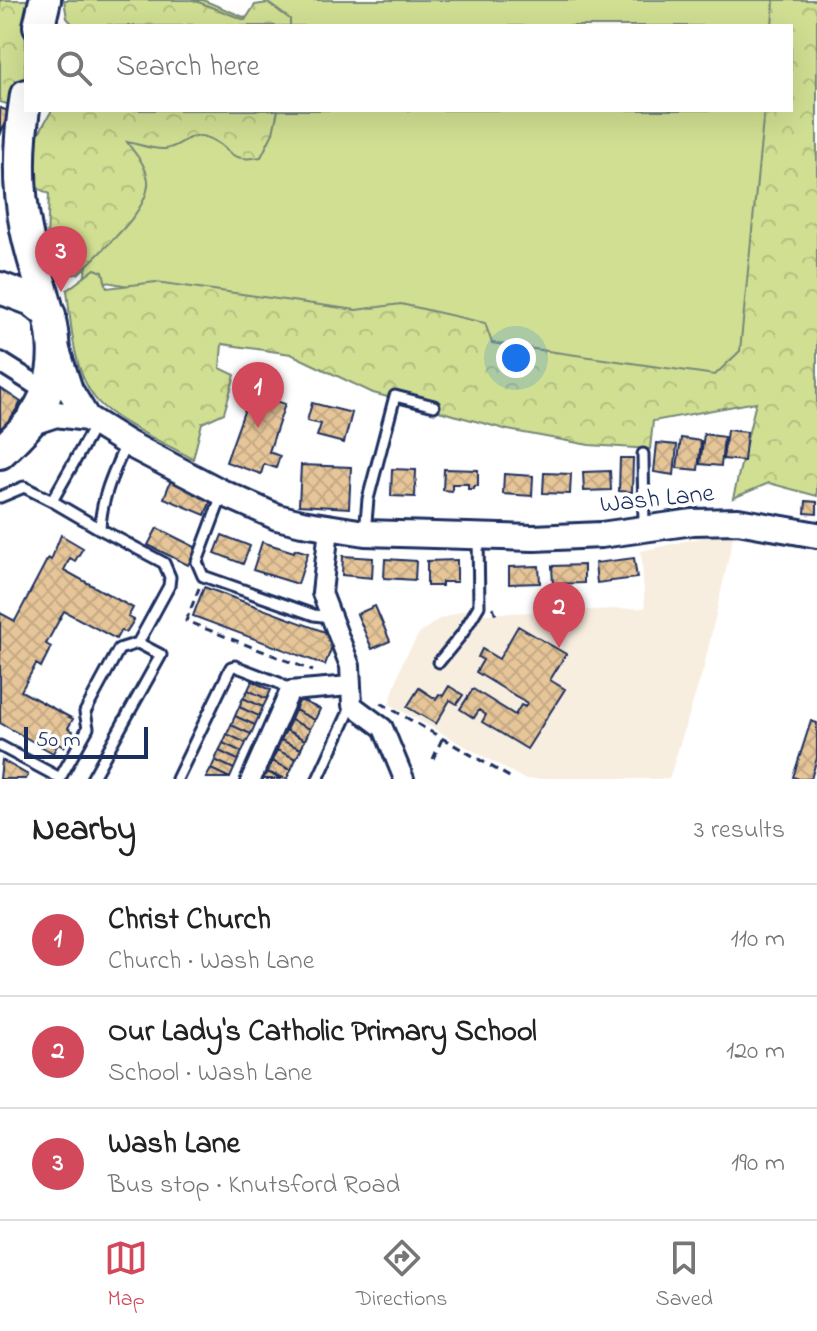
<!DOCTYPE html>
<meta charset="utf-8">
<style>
body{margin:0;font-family:"Indie Flower",sans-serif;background:#f2f2f2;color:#222}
.scale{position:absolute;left:24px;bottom:20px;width:124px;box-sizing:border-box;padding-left:8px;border:4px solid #1b2f5e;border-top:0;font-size:22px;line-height:28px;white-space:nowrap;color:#1b2f5e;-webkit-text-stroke:6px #fff;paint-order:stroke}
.you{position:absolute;left:516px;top:358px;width:28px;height:28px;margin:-20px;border:6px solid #fff;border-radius:50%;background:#1a73e8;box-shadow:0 0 0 12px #1a73e833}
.badge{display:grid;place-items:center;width:52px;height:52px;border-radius:50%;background:#d1495b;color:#fff;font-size:26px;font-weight:700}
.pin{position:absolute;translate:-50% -66px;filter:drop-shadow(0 2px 4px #0008)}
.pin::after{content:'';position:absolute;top:42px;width:28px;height:24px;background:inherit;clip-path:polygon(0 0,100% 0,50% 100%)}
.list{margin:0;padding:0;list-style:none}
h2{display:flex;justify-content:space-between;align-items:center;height:104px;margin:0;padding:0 32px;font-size:34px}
h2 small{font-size:26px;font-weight:400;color:#767676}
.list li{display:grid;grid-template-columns:52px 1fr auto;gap:24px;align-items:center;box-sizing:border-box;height:112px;padding:0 32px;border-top:2px solid #e0e0e0}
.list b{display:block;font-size:30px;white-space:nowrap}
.list p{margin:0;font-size:26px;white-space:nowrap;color:#767676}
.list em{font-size:26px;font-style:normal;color:#767676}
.icon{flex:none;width:44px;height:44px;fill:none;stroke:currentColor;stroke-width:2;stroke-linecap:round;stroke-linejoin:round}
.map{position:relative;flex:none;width:817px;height:779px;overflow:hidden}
.search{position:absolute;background:#fff;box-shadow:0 8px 32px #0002;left:24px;right:24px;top:24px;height:88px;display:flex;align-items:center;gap:20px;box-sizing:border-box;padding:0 28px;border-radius:0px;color:#767676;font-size:30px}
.sheet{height:440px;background:#fff}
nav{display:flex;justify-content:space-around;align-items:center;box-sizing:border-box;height:112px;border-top:2px solid #e0e0e0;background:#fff;font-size:22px;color:#767676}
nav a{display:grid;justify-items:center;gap:4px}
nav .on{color:#d1495b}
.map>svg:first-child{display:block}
</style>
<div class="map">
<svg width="817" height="779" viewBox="0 0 817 779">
<defs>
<pattern id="forest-crowns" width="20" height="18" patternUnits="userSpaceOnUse" patternTransform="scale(2)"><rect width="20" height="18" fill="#d0df92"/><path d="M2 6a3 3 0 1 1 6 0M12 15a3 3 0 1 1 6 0" fill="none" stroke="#b2c080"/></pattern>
<pattern id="building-cross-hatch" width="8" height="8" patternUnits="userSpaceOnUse" patternTransform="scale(2)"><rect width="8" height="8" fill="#e6c598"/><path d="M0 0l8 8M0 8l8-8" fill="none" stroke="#c5aa85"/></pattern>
</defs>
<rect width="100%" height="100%" fill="#fff"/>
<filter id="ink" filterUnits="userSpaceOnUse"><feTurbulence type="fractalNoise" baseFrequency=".0125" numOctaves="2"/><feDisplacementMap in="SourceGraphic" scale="16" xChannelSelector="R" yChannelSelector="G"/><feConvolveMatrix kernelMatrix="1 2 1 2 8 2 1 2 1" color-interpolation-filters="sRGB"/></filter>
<g filter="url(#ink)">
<!-- built -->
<path fill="#f8eee0" d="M716,534h18l-30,133 -35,112h-145l-135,-75 14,-43 16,-27 18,-14 38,-14 3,8 167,-6 -4,-57z"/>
<!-- green -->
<path fill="#d0df92" stroke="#768778" stroke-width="2" d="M154,0h49l55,23 8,-23h532l-7,26h-644z
M126,110h660l-26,238 -35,32 -56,3 -585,-105z"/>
<!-- forest -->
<path fill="url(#forest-crowns)" stroke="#768778" stroke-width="2" d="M0,0h47l-21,26 -2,83 -24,-7z
M64,0h129l52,20 10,-15 13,-2 22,16v7h-216l-7,-8z
M774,0h43v496l-48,-13 -36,15 23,-96 -103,19 -3,28 -61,-4 -81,-15 -135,-37 -82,-39 -69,-10 -2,24 15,7 -11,38 -22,10 -9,36c-26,-15 -83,-39 -99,-62 -21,-28 -23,-72 -27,-107l28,-21 8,3 4,16 49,-6 200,28 45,-6 84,19 7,20 223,32 25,-24 24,-241h27v-84h-19z
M52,110h226l-5,23 -12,24c-37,7 -30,-13 -56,-20 -17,-5 -25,11 -40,12 -12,1 -27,-5 -38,-7 8,12 19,22 21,38 3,31 -49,72 -70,94l-20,1 -11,-35 2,-46 -17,-9v-40z"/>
<!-- building -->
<path fill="url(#building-cross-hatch)" stroke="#1b2f5e" stroke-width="2" d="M0,108l9,3 -9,25z
M0,388l21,14 -21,33z
M251,392l34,12 -16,48 11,4 -4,12 -12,-4 -3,10 -35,-12z
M312,403l40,10 -8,30 -27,-7 4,-12 -14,-3z
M727,430l20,2 -3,29 -21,-2z
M704,434l20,3 -3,29 -21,-2z
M681,438l20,3 -3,29 -21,-2z
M657,443l20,2 -3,30 -20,-3z
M620,458h13l-1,34 -13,-1z
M301,465l50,2 -2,41 -50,-3z
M392,469l24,1 -1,27 -24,-1z
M444,469l34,1v16h-4v3h-6v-5h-16v7l-9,-1z
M610,471l1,19 -27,1 -1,-19z
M544,473l27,1 -1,20 -27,-1z
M504,474l29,2 -1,20 -29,-2z
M171,480l41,18 -7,17 -41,-17z
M806,501l11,1v12l-12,-1z
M157,528l40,20 -9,17 -40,-20z
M61,535l22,13 -8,13 -5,-3 -6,12 69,38 -5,9 6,3 -8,13 -5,-3 -5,9 -52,-28 -18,33 5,3 -10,20 -5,-3 -15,27 52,28 -5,9 5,3 -9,16 -6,-3 -5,9 -53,-30v-110l15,8 33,-63 3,2z
M222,535l28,11 -7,18 -28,-11z
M262,542l32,10 1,-3 13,4 -10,31 -45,-14z
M343,556l30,2 -1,20 -30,-3z
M634,558l3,20 -40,5 -2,-20z
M385,559l31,2 -1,19 -31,-2z
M457,560v22h-15v4h-15v-25z
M584,565v18l-31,1 -1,-18z
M539,566l1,17 -31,1v-17z
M204,587l132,49 -11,29 -132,-49z
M375,606l15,35 -18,8 -15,-35z
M518,626l48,28 -16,26 15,9 -38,60 -45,-27 4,-7 -7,-5 -5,8 -14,-9 13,-20 42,26 6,-10 4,2 2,-4 -51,-31 7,-12 -5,-3 4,-8 17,10z
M252,681l19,9 -4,9 -19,-9z
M449,686l14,9 -6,9 -7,-4 -14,24 -29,-17 12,-19 17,11 3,-5 4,2z
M248,690l19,9 -4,8 -20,-9z
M243,698l20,9 -4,9 -20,-9z
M300,700l20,9 -5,11 -20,-10z
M239,707l20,9 -4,9 -20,-9z
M295,710l20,10 -5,9 -19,-9z
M235,716l20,9 -4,9 -20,-9z
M291,720l19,9 -5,11 -19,-10z
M811,721l6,2v35l-6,21h-12l-6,-2z
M231,725l20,9 -5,9 -19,-9z
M286,730l19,10 -4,9 -20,-9z
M227,734l19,9 -4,9 -19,-9z
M281,740l20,9 -5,10 -19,-9z
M223,743l19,9 -4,8 -19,-9z
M277,750l19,9 -5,11 -19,-9z
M219,751l19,9 -4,9 -19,-9z
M2,760l26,15 -2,4h-26z
M215,760l19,9 -4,9 -19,-9z
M272,761l19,9 -4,9 -20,-7z
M211,769l19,9h-24z
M267,772l15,7h-19z"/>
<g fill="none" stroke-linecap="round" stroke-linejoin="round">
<defs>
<path id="service" d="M643,454l1,72
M222,495l-25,67 6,14 111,39 16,2
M0,497l24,-10 28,14 43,-76
M52,501l48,28
M365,533l3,-34 27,-103 39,10
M439,662l23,-28 17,-28 -1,-69
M0,746l60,32 28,-50 -3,-16 34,-63 19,-6
M92,779l69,-124 -23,-12 31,-57 1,-9 -6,-14 -64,-34c1,-30 13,-56 25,-83
M177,779l54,-112 4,-1 44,17 11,8
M318,779l34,-74"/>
<path id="minor" d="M0,362l46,29
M329,528l-7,65 28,73 2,39 31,23 21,51
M251,779l39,-88 60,-5"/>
<path id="tertiary" d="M57,350l13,40 17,28 40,25 96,50 54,24 25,6 63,10 169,5 67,-3 92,-13 45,-1 79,14
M29,423l27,-9 31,4"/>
<path id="trunk" d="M39,26l6,-26
M0,288l32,12 18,15
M0,453c10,-10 21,-20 30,-31 49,-64 9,-126 -4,-193 -9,-43 -7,-91 0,-134"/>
</defs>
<!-- service casing -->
<use href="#service" stroke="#1b2f5e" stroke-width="15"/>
<!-- minor casing -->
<use href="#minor" stroke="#1b2f5e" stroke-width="24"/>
<!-- tertiary casing -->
<use href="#tertiary" stroke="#1b2f5e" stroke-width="30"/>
<!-- trunk casing -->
<use href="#trunk" stroke="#1b2f5e" stroke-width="36"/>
<!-- path -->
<path stroke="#1b2f5e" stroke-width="3" stroke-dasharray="8 6" stroke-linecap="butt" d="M199,588l-13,33 127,50
M493,607l4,11
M381,703l132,76
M433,759l9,-20"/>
<!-- service -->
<use href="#service" stroke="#fff" stroke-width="9"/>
<!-- minor -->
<use href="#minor" stroke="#fff" stroke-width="18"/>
<!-- tertiary -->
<use href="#tertiary" stroke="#fff" stroke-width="24"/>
<!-- trunk -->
<use href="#trunk" stroke="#fff" stroke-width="30"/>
</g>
</g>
<g text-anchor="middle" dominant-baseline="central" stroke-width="8" stroke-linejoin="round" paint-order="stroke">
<!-- street labels -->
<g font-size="26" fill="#1b2f5e" stroke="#fff">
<text transform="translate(657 500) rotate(-6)">Wash Lane</text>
</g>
</g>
</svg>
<div class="scale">50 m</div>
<div class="you"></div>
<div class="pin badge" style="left:258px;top:428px">1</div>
<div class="pin badge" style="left:559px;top:648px">2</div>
<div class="pin badge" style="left:61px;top:292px">3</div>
<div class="search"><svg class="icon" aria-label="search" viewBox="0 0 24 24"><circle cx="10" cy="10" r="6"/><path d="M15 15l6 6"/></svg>Search here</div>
</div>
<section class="sheet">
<h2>Nearby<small>3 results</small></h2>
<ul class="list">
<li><span class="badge">1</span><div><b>Christ Church</b><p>Church · Wash Lane</p></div><em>110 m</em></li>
<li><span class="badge">2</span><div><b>Our Lady's Catholic Primary School</b><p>School · Wash Lane</p></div><em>120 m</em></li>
<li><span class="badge">3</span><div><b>Wash Lane</b><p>Bus stop · Knutsford Road</p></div><em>190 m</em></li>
</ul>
</section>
<nav>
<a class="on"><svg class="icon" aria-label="map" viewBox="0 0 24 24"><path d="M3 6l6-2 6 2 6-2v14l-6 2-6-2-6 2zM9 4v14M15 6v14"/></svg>Map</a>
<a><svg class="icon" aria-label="directions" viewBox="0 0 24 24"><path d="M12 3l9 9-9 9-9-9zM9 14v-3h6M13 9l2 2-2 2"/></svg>Directions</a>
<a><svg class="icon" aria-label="saved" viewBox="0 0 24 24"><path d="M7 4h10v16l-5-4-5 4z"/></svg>Saved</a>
</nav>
